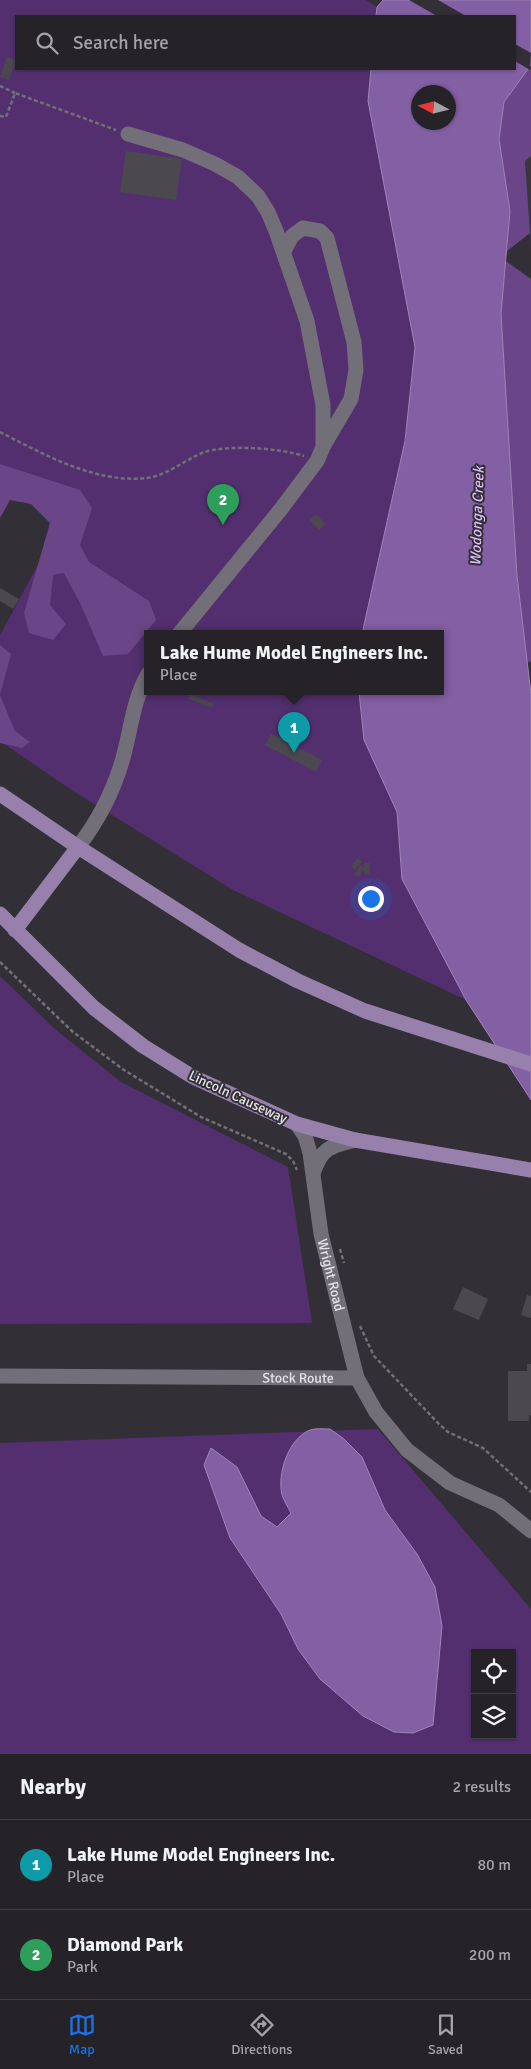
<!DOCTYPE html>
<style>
body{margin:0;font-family:Signika,sans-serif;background:#322f34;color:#f1f3f6}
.controls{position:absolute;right:15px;bottom:15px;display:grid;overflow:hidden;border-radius:0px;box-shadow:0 1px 4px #0004}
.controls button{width:45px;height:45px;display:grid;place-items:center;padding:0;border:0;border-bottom:1px solid #424045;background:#262328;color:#f1f3f6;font:25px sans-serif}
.compass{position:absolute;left:411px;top:85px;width:45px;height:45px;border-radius:50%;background:#262328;box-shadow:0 1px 4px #0004;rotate:277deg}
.you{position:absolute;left:370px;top:898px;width:18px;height:18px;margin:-12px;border:4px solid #fff;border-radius:50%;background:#1a73e8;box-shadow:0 0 0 8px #1a73e833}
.badge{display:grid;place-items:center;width:32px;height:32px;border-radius:50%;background:#1a73e8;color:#fff;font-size:16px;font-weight:700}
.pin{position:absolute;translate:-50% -41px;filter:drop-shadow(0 1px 2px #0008)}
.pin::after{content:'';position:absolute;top:26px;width:18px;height:15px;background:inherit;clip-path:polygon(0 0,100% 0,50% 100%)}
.popup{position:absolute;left:144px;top:630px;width:300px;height:65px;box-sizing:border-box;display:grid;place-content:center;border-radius:0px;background:#262328;filter:drop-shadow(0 1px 4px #0005);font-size:16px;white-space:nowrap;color:#a4a4a8}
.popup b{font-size:19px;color:#f1f3f6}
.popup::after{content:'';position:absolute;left:50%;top:100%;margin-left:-10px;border:10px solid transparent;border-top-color:#262328}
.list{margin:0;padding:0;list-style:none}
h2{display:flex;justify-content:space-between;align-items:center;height:65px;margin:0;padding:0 20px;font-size:21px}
h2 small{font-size:16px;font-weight:400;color:#a4a4a8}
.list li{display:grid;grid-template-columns:32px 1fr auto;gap:15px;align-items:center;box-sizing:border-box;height:90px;padding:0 20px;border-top:1px solid #424045}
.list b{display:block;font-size:19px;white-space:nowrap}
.list p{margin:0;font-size:16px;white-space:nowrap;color:#a4a4a8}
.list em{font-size:16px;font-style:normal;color:#a4a4a8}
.icon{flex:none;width:28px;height:28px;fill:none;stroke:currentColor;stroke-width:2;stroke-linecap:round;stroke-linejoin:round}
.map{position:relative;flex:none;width:531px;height:1754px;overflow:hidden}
.search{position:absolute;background:#262328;box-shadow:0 1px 4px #0004;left:15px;right:15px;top:15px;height:55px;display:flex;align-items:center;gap:12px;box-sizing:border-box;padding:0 18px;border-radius:0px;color:#a4a4a8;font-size:19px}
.sheet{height:245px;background:#262328}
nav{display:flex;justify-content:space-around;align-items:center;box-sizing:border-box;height:70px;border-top:1px solid #424045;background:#262328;font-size:14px;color:#a4a4a8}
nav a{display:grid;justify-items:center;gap:2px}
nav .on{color:#1a73e8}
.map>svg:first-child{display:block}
</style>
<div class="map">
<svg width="531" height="1754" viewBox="0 0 531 1754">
<rect width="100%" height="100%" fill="#322f36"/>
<!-- built -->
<path fill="#3b3542" d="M531,156v101l-6,-97z"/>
<!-- green -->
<path fill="#532f6f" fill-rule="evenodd" d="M0,0h366l11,7 -1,9h-360v53h355l-3,32 47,246 -10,93 -43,194h-214v58h211l5,48 33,72 5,67 64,121 -233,-110 -163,-101 -70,-48v-106l73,-135 -73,-22z
M0,976l55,53 66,53 167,85 24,156 -312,1z
M378,1429l153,180v145h-531v-311zM475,1653h37v82h-37z"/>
<!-- forest -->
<path fill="#6a4688" d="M529,68l2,2v86l-6,5 5,72 -23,18 3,-40 -11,-72 5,-37z
M506,261l25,18v382l-4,2 -10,-87 -16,-262z
M0,464l80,26 12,18 -12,37 9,17 60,39 7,19 -28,34 -25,2 -22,-51 -17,-32 -11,2 -3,30 16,19 -13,16 -24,-7 -5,-20 26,-90 -19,-19 -21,-4 -10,18z
M0,645l11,9 -11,41 15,36 15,11 -8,6 -22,-5z"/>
<!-- water -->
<path fill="#835fa3" stroke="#a086b7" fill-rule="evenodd" d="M383,0h148v65l-27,37 -5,37 11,72 -9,103 16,262 14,118v406l-65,-100 -64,-121 -5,-67 -33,-72 -5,-48h81v-58h-78l43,-193 10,-94 -47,-246 3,-32h144v-53h-139l1,-9zM418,92h30v30h-30z
M330,1429l14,10 18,18 23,53 32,44 18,33 7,39 -9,99 -20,8 -19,-1 -31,-16 -43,-37 -22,-30 -17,-35 -51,-76 -26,-73 7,-17 26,19 24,49 16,11 14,-14c-3,-6 -7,-12 -9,-18 -5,-21 6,-56 28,-65 5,-2 14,-1 20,-1z"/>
<!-- pier -->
<path fill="#322f36" d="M409,0h29l28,16h-29z
M515,44l16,9 -1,17 -15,-9z"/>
<!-- building -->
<path fill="#4c4850" d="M7,57l9,3 -7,20 -9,-3z
M126,151l56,8 -6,41 -56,-8z
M316,514l10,10 -7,6 -10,-10z
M0,588l19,11 -6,10 -13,-8z
M190,694l24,10 -2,4 -23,-9z
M280,732l11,6 -2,5 33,17 -6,12 -51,-27 6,-11 7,3z
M358,858l4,4 -7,8 -4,-4z
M364,863h6l-1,11h-5v-5l-5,8 -5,-2 6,-10 4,3z
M463,1287l25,12 -9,21 -26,-11z
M527,1295l4,1v22l-10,-3z
M527,1364h4v51h-2v6h-21v-50h19z"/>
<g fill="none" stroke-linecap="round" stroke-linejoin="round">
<!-- path -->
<path stroke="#727076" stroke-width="2.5" stroke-dasharray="4 2.5" stroke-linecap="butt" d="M0,86l15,7
M0,116l6,1 9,-24 101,37
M0,432c43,22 96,52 147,46 21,-3 36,-17 55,-25 24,-9 78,-5 102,3
M0,962l73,70 51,38 77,47 85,37 7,7 4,9
M340,1249l4,14
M360,1326l14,30 65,68 9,8 35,16 48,44"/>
<!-- minor -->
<g stroke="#736f78" stroke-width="15">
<path d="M128,134l55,16 32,14 23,13 20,19 10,16 8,19 31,90 16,84v42l-6,14 -36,48 -102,125"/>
<path d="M284,251l8,-15 11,-8 17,3 7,7 27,104 2,28 -5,29 -27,46"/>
<path d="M78,847c20,-26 36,-57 45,-89 8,-29 10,-58 25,-84"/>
<path id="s1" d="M297,1124l8,12 5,17 11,81 36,144 19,34 31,38 43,33 49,22 32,26"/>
<path d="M314,1171c8,-24 18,-25 41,-31"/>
<path id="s2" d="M0,1376l357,2"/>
</g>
<!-- major -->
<path stroke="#9780ac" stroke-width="15" d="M0,794l78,53 161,103 59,31 67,30 166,53
M0,914l94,94 49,38 50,31 104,47 58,16 176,30
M15,930l63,-83"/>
</g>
<g text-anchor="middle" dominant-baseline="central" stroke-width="4" stroke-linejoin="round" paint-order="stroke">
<!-- street labels -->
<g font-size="14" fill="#e3e1e6" stroke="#322f36">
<text transform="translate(238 1097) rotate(25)">Lincoln Causeway</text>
<text stroke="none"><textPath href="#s1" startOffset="156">Wright Road</textPath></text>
<text stroke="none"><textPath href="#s2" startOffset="298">Stock Route</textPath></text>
</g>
<!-- water labels -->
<g font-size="15" font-style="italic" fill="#dbbdf7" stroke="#322f36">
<text transform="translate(477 516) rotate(-88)">Wodonga Creek</text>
</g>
</g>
</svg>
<div class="controls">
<button><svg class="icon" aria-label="locate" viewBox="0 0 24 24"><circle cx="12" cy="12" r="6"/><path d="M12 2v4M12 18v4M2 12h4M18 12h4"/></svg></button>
<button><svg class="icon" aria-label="layers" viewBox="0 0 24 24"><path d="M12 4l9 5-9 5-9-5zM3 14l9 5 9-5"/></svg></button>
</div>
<svg class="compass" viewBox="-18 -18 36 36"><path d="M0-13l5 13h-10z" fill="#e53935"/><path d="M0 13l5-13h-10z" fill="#a4a4a8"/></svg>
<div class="you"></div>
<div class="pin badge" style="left:294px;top:753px;background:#0f9aa8">1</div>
<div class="popup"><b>Lake Hume Model Engineers Inc.</b>Place</div>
<div class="pin badge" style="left:223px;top:525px;background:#2e9e5b">2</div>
<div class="search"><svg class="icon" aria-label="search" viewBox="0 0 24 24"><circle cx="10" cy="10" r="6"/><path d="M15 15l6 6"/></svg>Search here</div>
</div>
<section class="sheet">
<h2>Nearby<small>2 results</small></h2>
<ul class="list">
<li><span class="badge" style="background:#0f9aa8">1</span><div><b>Lake Hume Model Engineers Inc.</b><p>Place</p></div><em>80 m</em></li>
<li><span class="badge" style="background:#2e9e5b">2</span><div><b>Diamond Park</b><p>Park</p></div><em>200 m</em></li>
</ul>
</section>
<nav>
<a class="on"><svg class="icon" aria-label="map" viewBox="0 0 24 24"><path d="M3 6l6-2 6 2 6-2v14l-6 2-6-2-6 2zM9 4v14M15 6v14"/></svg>Map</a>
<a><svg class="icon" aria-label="directions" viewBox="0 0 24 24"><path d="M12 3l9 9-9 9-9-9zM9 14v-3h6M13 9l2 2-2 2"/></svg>Directions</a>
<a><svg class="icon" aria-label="saved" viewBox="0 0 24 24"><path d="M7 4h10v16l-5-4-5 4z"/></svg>Saved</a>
</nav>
